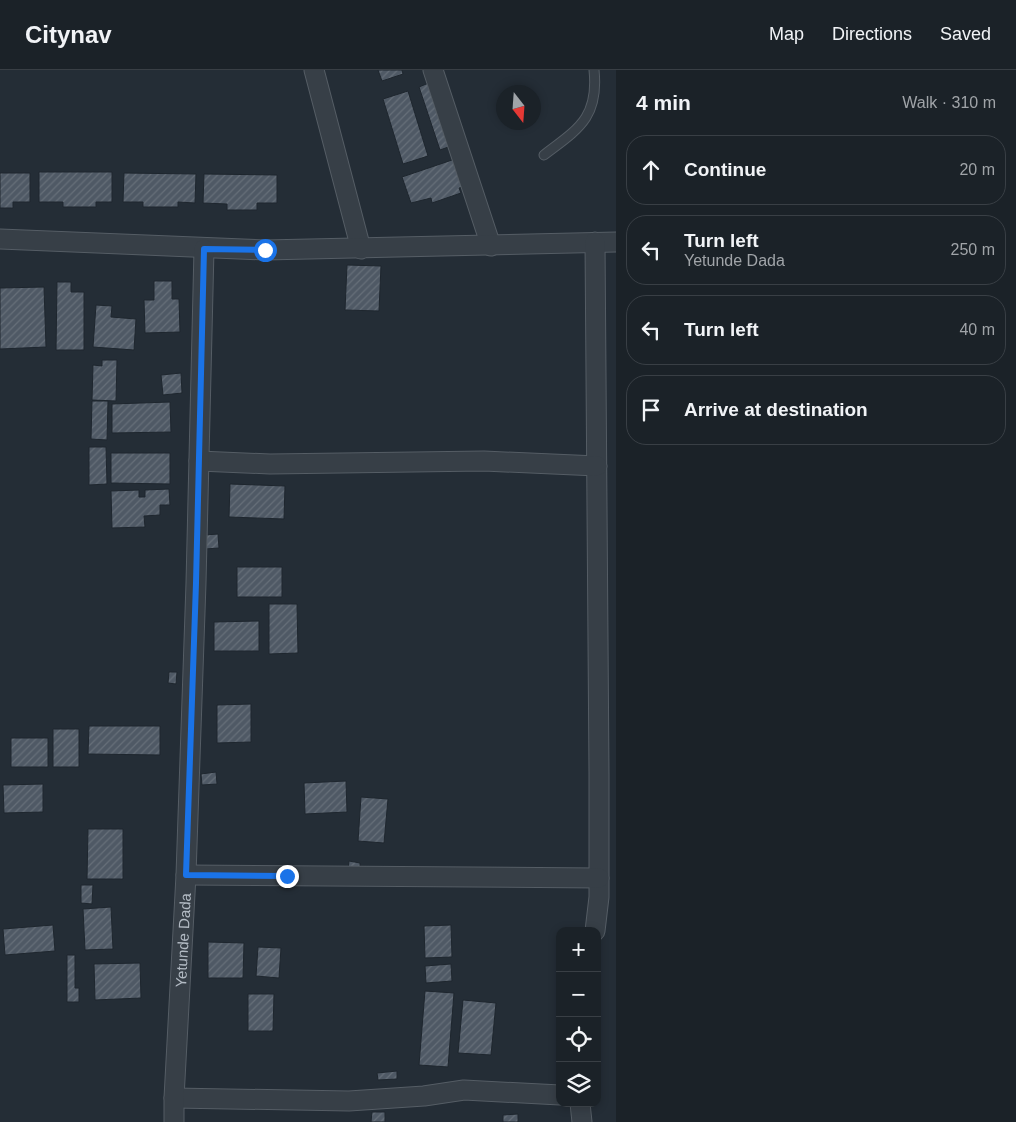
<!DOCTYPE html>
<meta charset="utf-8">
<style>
body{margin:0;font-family:Arial,sans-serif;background:#282f34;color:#f1f3f6}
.controls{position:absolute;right:15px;bottom:15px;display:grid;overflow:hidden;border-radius:10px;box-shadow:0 2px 8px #0003}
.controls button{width:45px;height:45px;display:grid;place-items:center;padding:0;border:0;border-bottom:1px solid #393f45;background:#1b2228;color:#f1f3f6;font:25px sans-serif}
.compass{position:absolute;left:496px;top:15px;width:45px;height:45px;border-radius:50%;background:#1b2228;box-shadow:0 2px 8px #0003;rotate:163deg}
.stop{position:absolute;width:15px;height:15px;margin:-11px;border:4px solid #1a73e8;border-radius:50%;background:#fff}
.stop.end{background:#1a73e8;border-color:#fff;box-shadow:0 1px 5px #0008}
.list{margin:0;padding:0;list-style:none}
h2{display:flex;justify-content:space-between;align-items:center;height:65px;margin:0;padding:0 20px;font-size:21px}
h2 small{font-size:16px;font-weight:400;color:#a0a4a8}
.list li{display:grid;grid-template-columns:32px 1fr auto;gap:15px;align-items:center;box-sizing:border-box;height:70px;margin:0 10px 10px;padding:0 10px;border:1px solid #393f45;border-radius:20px}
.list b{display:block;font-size:19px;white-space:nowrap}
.list p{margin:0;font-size:16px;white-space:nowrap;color:#a0a4a8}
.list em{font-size:16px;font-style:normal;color:#a0a4a8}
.icon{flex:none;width:28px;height:28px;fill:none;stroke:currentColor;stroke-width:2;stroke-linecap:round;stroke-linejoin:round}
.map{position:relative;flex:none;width:616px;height:1052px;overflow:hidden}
header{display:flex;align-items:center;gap:30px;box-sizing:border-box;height:70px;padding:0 25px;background:#1b2228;border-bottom:1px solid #393f45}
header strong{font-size:24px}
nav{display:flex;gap:28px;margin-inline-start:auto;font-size:18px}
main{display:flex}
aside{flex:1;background:#1b2228}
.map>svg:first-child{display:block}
</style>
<header>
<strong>Citynav</strong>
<nav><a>Map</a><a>Directions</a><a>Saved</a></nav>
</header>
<main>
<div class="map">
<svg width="616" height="1052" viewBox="0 0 616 1052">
<defs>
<pattern id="building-hatch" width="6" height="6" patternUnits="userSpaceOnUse" patternTransform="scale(1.25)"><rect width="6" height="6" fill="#4f5965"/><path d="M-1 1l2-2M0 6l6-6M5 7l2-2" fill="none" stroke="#666f79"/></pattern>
</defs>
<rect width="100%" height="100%" fill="#242d36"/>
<!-- building -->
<path fill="url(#building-hatch)" stroke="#1e262e" d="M378,0h24l1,4 -21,7z
M431,12l20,64 -11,4 -21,-63z
M408,21l20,65 -25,8 -20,-65z
M458,88l9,28 -8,2 2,5 -29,10 -1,-5 -20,5 -9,-26z
M39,102h73v30h-16v5h-33v-5h-24z
M0,103h30v29h-17v6h-13z
M124,103l72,1 -1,29 -17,-1v5h-35v-5h-20z
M204,104l73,1v28h-20v7h-30v-6l-24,-1z
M347,195l34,1 -2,45 -34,-1z
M154,211h18v18h7l1,33 -35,1 -1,-33h10z
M57,212h14v10h13v58h-28z
M44,217l2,60 -46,2v-61z
M96,235l16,1 -1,11 25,2 -2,31 -41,-3z
M102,290h15l-1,41 -24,-1 1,-35 9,1z
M181,303l1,20 -19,2 -2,-20z
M92,331h16l-1,39 -16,-1z
M170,332l1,30 -59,1v-29z
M89,377h17l1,37 -18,1z
M111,383h59v31l-59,-1z
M230,414l55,2 -1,33 -55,-2z
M169,419l1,16h-10v10l-16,1 1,11 -33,1 -1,-37 28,-1v7h6v-7z
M218,464l1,14 -14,1v-14z
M237,497h45v30h-45z
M269,534h28l1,49 -29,1z
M259,551v30h-45v-29z
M169,602h8l-1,12 -8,-1z
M251,634v38l-34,1v-38z
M89,656h71v29l-72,-1z
M53,659h26v38h-26z
M11,668h37v29h-37z
M216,702l1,12 -15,1 -1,-11z
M346,711l1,31 -42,2 -1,-31z
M43,714v28l-39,1 -1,-28z
M361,727l27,2 -4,44 -26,-2z
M88,759h35v50h-36z
M349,791l11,2v8l-12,-1z
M81,815h12l-1,19 -11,-1z
M111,837l2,42 -28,1 -2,-41z
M53,855l2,26 -50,4 -2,-26z
M451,855l1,32 -27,1 -1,-32z
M208,872l36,1 -1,35h-35z
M258,877l23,1 -2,30 -23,-2z
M67,885h8v33h4v14h-12z
M140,893l1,35 -46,2 -1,-36z
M451,894l1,17 -26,2 -1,-17z
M425,921l29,2 -6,74 -29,-2z
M248,924h26l-1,37h-25z
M463,930l33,3 -5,52 -33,-2z
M397,1001v8l-19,1 -1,-7z
M372,1042h13v10h-14z
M518,1044v8h-15v-7z"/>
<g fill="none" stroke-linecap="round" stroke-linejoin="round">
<defs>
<path id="lane" d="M544,85c34,-26 55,-37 50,-85"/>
<g id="street">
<path d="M314,0l47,179"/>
<path d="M433,0l58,176"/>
<path d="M0,169l265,11 351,-8"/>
<path d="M595,172l4,532v123l-4,34"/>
<path d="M199,391l71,3 214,-3 113,5"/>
<path d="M186,805l413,3"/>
<path d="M174,1028l175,3 75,-5 40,-6 96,5"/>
<path d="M580,1033l2,19"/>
<path id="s1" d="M174,1052v-24l12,-223 10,-292 8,-334"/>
</g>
</defs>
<!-- lane casing -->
<use href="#lane" stroke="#555d65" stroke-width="11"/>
<!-- street casing -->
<use href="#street" stroke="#555d65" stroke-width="21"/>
<!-- lane -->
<use href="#lane" stroke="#373f47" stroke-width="9"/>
<!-- street -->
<use href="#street" stroke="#373f47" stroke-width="19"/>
</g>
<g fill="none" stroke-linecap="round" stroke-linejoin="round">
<!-- route -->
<path stroke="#1a73e8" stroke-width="6" d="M265,180l-61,-1 -8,334 -10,292 101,1"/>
</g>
<g text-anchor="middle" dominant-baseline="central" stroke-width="4" stroke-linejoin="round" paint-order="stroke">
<!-- street labels -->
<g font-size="15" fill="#b2bac3" stroke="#1c242c">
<text stroke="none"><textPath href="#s1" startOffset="182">Yetunde Dada</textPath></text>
</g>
</g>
</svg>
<div class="controls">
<button>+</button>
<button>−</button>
<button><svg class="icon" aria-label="locate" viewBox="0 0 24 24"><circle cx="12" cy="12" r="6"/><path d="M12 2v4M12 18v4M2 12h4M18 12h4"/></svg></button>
<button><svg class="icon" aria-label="layers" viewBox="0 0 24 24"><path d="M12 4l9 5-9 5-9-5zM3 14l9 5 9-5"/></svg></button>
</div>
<svg class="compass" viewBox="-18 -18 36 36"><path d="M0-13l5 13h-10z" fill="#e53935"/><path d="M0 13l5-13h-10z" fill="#a0a4a8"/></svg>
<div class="stop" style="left:265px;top:180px"></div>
<div class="stop end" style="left:287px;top:806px"></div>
</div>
<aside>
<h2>4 min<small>Walk · 310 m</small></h2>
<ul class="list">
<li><svg class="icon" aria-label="ahead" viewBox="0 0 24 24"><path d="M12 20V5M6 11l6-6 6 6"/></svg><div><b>Continue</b></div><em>20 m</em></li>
<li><svg class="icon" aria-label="left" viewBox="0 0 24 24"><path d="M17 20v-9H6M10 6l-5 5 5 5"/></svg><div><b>Turn left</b><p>Yetunde Dada</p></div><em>250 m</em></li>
<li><svg class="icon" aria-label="left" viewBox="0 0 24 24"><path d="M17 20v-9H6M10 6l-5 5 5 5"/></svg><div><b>Turn left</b></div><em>40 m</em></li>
<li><svg class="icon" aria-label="arrive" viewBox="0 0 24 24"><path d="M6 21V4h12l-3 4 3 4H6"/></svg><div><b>Arrive at destination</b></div></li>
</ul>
</aside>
</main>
